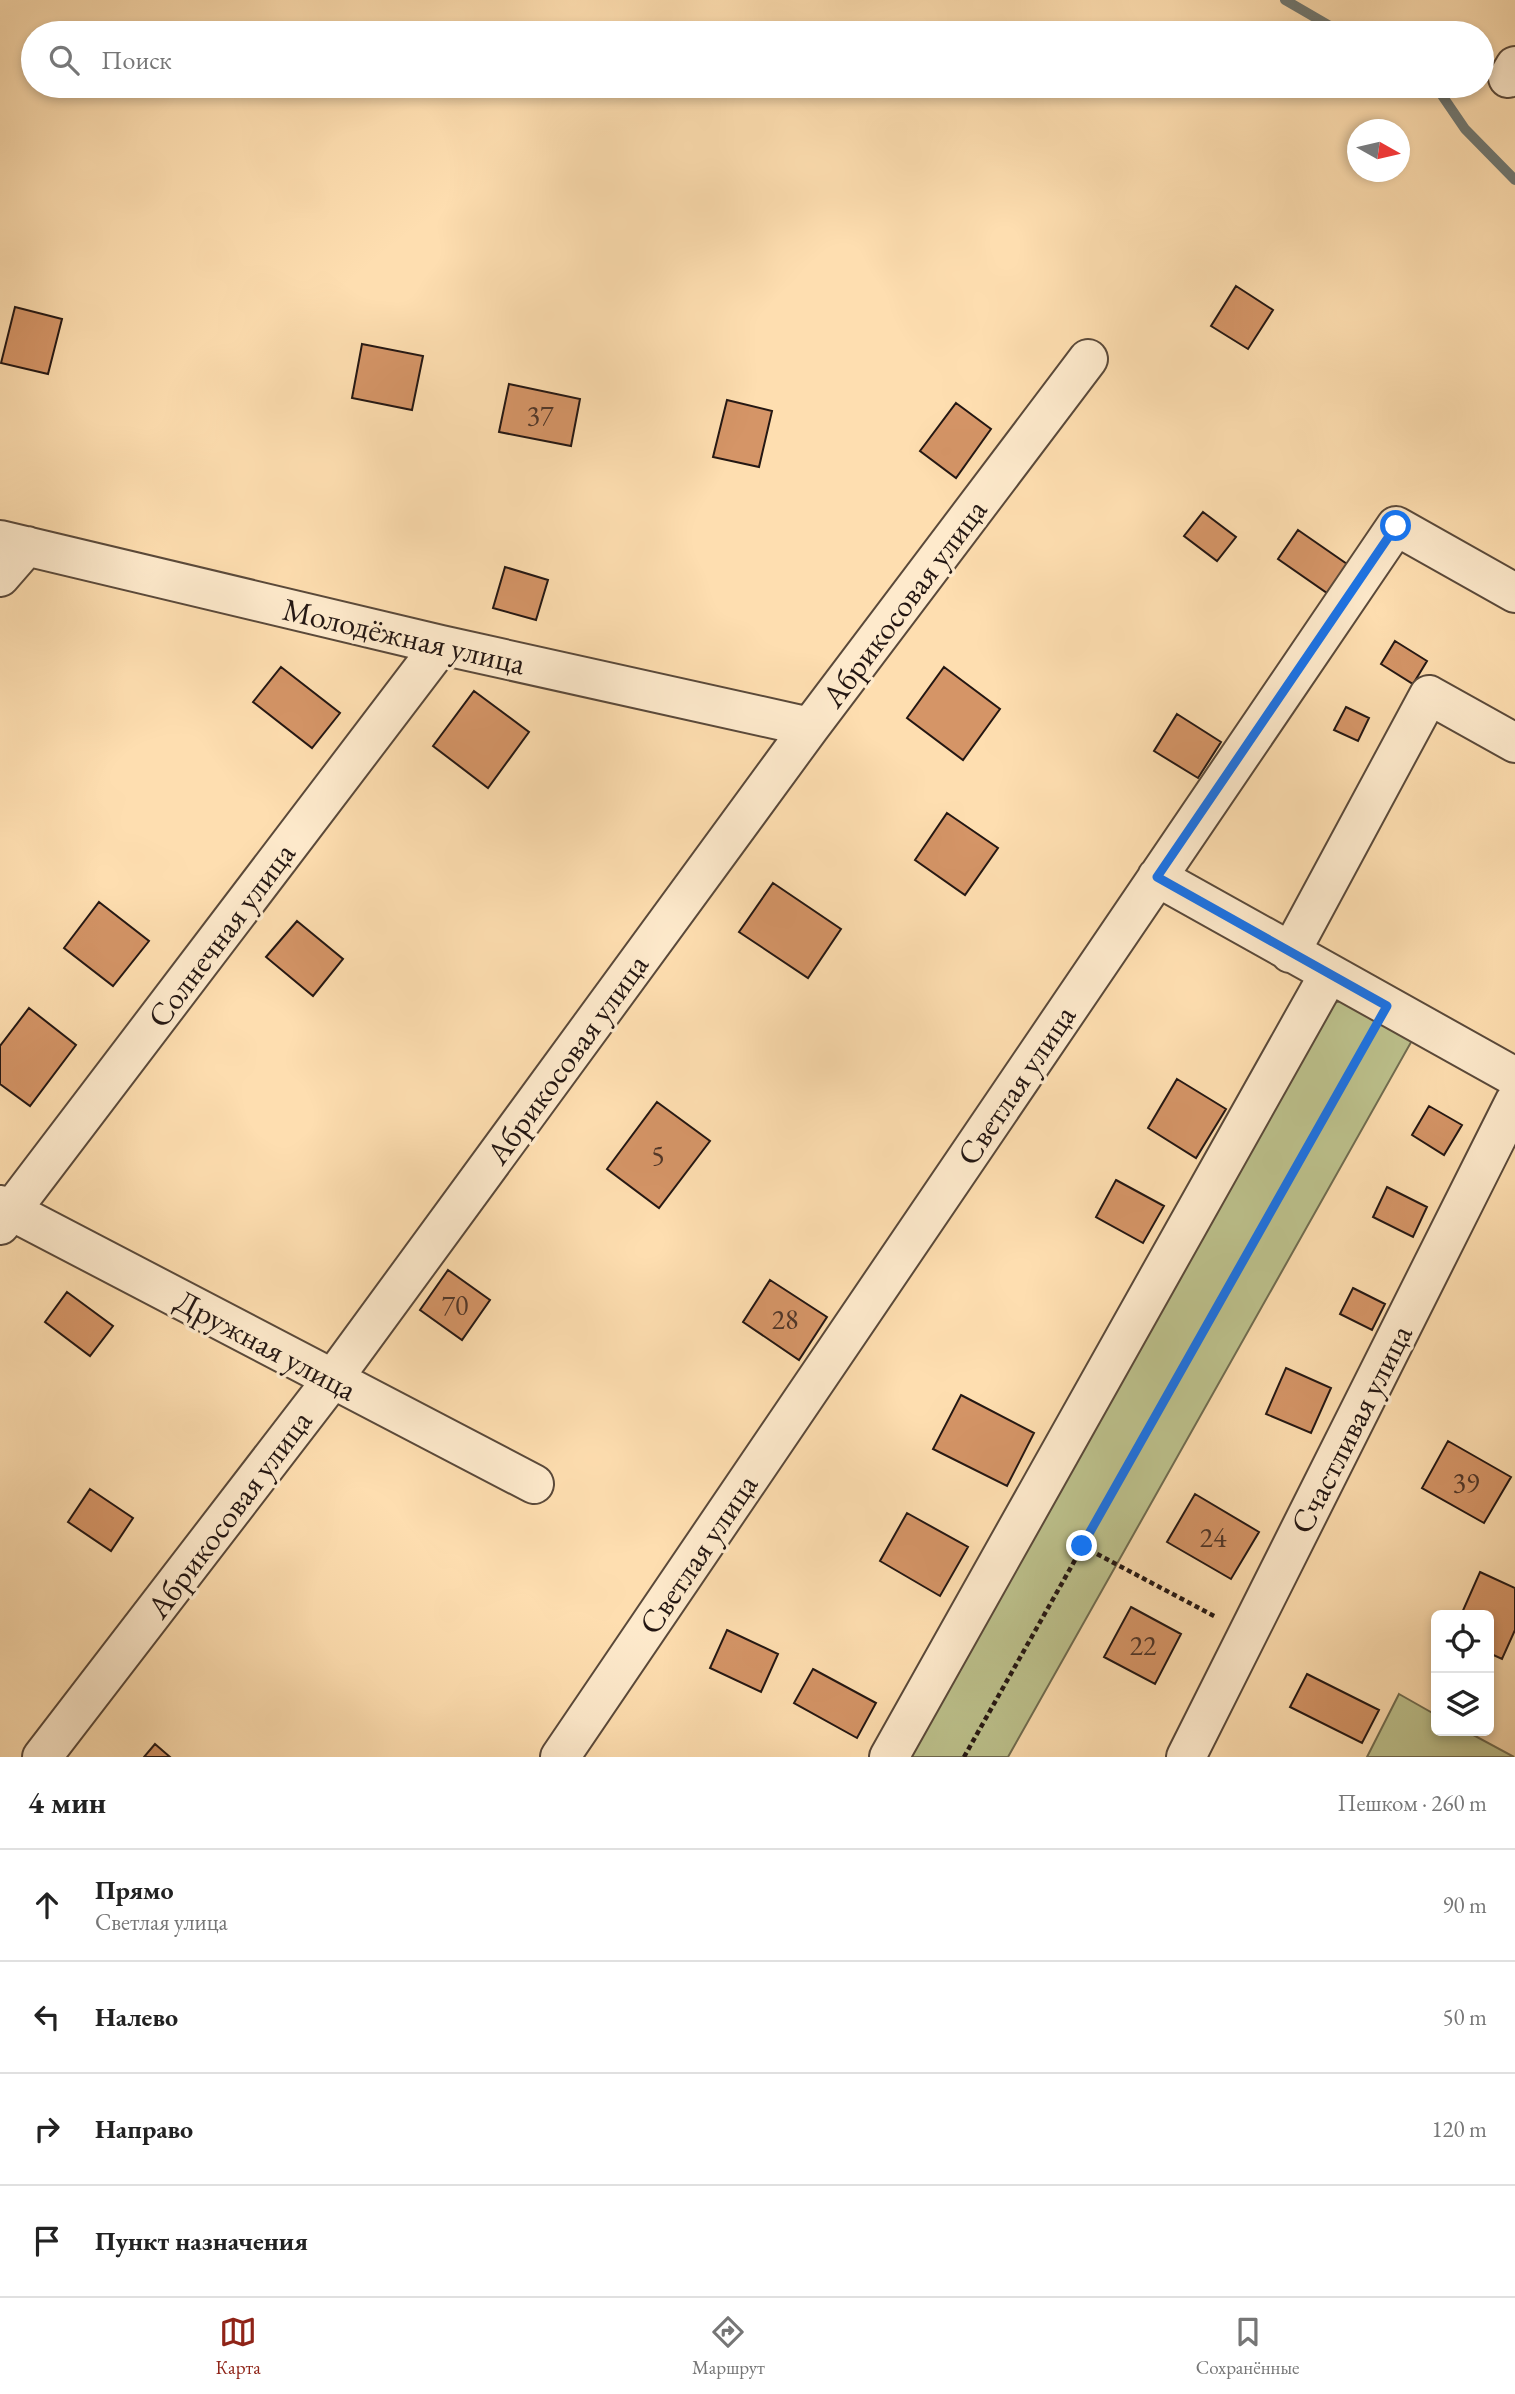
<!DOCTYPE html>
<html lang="ru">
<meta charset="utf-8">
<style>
body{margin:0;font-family:"EB Garamond",serif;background:#f2f2f2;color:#222}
.controls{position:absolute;right:21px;bottom:21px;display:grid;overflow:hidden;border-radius:10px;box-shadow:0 4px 10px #0003}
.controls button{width:63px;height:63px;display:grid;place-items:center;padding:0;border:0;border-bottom:2px solid #e0e0e0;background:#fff;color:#222;font:35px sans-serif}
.compass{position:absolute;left:1347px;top:119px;width:63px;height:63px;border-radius:50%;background:#fff;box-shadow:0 4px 10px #0003;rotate:98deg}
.stop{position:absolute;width:21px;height:21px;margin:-16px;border:5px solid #1a73e8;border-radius:50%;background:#fff}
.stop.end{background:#1a73e8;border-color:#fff;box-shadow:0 2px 7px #0008}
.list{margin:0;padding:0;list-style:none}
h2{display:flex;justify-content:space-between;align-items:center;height:91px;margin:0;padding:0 28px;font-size:30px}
h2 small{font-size:23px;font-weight:400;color:#767676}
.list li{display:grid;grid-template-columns:46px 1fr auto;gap:21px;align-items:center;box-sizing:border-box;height:112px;padding:0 28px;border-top:2px solid #e0e0e0}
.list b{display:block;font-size:26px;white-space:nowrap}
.list p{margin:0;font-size:23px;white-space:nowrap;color:#767676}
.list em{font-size:23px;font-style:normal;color:#767676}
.icon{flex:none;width:38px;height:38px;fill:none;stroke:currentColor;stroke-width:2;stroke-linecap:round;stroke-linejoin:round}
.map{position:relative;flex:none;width:1515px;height:1757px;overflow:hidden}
.search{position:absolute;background:#fff;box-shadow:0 4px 10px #0003;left:21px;right:21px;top:21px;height:77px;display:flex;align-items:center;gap:18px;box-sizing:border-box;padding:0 24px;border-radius:38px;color:#767676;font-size:26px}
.sheet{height:539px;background:#fff}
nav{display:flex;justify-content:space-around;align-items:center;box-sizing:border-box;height:98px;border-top:2px solid #e0e0e0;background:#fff;font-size:19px;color:#767676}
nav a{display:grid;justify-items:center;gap:4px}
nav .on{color:#8f2418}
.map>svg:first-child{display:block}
</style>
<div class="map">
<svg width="1515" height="1757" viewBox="0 0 1515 1757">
<rect width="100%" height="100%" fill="#fedeb0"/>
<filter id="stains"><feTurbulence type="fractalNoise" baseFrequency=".00286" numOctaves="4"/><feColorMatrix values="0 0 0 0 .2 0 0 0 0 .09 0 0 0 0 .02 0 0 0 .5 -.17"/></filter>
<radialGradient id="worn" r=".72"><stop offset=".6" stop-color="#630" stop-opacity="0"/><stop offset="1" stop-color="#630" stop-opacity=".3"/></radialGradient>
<!-- green -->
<path fill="#bdc28d" stroke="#706c50" stroke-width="2" d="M1347,1000l67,37 -406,720h-103l427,-754z
M1399,1694l37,21v16h30l48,26h-147z"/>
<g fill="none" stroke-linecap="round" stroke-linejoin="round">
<!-- stream -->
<path stroke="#707974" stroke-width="10" d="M1285,0l57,33
M1433,86l4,2 28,41 50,51"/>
</g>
<!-- building -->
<path fill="#d59567" stroke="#241713" stroke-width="2" d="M1236,286l37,24 -25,39 -37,-23z
M15,307l47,12 -14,55 -47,-11z
M362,344l61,12 -11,54 -60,-12z
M509,384l71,15 -9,47 -72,-14z
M727,400l45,11 -13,56 -46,-10z
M956,403l35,26 -35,49 -36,-27z
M1203,512l33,25 -19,24 -33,-25z
M1298,530l49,34 -20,29 -49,-34z
M505,567l43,13 -12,40 -43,-12z
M1395,641l32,20 -14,23 -32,-20z
M281,667l59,46 -28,35 -59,-46z
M944,667l56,42 -37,51 -56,-42z
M474,691l55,41 -41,56 -55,-42z
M1346,707l23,11 -11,23 -24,-11z
M1177,714l44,28 -23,36 -44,-27z
M947,813l51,35 -33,47 -50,-35z
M773,883l68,46 -33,49 -69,-46z
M99,902l50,39 -36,45 -49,-38z
M297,921l46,38 -30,37 -47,-39z
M29,1008l47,37 -46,61 -30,-22v-38z
M1177,1079l49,30 -30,49 -48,-30z
M657,1102l53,39 -51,67 -52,-39z
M1429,1106l33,19 -18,30 -32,-20z
M1116,1180l48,26 -21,37 -47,-26z
M1387,1187l40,20 -14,30 -40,-20z
M448,1270l42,30 -28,40 -42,-30z
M770,1280l57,37 -28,43 -56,-38z
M1353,1288l32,16 -13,26 -32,-16z
M67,1292l46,34 -23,30 -45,-34z
M1286,1368l45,20 -20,45 -45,-19z
M961,1395l73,38 -27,53 -74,-37z
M1448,1441l63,36 -27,46 -62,-35z
M90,1489l43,29 -22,33 -43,-29z
M1195,1494l64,38 -28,47 -64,-37z
M907,1513l61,34 -28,49 -60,-35z
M1480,1572l35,16v42l-13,29 -13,-6v-38h-28z
M1131,1607l50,27 -26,50 -51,-27z
M727,1630l51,24 -17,38 -51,-24z
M813,1669l63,34 -19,35 -63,-35z
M1307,1674l72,36 -17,33 -72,-36z
M155,1744l15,13h-26z"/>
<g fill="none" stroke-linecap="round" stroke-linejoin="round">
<defs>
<path id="minor" d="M1508,78l7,-12
M0,540l441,105 369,82
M0,577l27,-31
M1157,877l358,200
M1290,953l139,-258 86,48
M0,1205l534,279
M0,1225l441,-580
M42,1757l290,-377 478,-653 278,-368
M560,1757l836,-1231 119,67
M889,1757l440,-783
M1186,1757l329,-656"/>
</defs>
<!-- minor casing -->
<use href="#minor" stroke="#5a493a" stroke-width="42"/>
<!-- path -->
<path stroke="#241713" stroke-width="4.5" stroke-dasharray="5 3.5" stroke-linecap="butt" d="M1082,1546l134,71
M964,1757l407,-722"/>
<!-- minor -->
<use href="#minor" stroke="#feeacc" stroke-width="38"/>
</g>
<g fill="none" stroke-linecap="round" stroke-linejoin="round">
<!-- route -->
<path stroke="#1a73e8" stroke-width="9" d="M1082,1546l305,-540 -230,-129 239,-351"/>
</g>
<g text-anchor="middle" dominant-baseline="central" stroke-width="7" stroke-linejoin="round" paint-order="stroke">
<!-- number labels -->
<g font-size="28" fill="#503628">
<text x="540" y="415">37</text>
<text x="658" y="1155">5</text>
<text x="455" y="1305">70</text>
<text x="785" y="1319">28</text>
<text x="1466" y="1482">39</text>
<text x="1213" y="1537">24</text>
<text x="1143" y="1645">22</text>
</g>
<!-- street labels -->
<g font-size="32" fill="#241713" stroke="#feeacc">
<text transform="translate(904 603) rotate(-53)">Абрикосовая улица</text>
<text transform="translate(404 636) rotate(13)">Молодёжная улица</text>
<text transform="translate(221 935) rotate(-53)">Солнечная улица</text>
<text transform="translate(567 1059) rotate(-54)">Абрикосовая улица</text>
<text transform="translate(1016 1085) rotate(-56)">Светлая улица</text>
<text transform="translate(266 1345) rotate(28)">Дружная улица</text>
<text transform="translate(1351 1429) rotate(-63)">Счастливая улица</text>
<text transform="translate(229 1514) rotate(-53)">Абрикосовая улица</text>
<text transform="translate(698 1554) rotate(-56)">Светлая улица</text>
</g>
</g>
<rect width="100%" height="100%" filter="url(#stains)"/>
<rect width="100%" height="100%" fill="url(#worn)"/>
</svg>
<div class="controls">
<button><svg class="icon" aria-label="locate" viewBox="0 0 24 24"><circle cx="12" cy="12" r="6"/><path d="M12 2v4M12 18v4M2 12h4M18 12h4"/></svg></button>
<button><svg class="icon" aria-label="layers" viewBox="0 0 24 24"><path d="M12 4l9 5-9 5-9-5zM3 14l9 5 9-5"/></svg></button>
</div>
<svg class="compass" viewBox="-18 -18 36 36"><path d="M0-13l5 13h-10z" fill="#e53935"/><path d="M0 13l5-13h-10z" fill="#767676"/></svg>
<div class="stop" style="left:1396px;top:526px"></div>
<div class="stop end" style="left:1082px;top:1546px"></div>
<div class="search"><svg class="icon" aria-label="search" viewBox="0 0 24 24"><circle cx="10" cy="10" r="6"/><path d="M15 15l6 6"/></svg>Поиск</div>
</div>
<section class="sheet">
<h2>4 мин<small>Пешком · 260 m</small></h2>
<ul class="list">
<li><svg class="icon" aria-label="ahead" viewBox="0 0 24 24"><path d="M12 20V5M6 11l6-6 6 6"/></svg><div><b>Прямо</b><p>Светлая улица</p></div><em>90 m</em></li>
<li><svg class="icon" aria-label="left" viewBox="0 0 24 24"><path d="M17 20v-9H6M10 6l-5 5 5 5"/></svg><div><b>Налево</b></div><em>50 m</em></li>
<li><svg class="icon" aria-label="right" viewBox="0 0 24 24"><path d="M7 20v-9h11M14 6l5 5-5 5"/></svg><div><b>Направо</b></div><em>120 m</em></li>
<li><svg class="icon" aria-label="arrive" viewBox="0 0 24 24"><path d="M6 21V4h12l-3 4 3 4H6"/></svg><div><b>Пункт назначения</b></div></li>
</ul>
</section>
<nav>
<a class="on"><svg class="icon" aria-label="map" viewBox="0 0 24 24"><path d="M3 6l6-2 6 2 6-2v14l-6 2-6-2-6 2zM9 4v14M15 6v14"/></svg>Карта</a>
<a><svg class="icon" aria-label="directions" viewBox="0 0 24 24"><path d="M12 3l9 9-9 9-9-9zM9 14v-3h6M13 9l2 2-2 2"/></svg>Маршрут</a>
<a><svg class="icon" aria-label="saved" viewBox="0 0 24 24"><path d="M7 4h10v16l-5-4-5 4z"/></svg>Сохранённые</a>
</nav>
